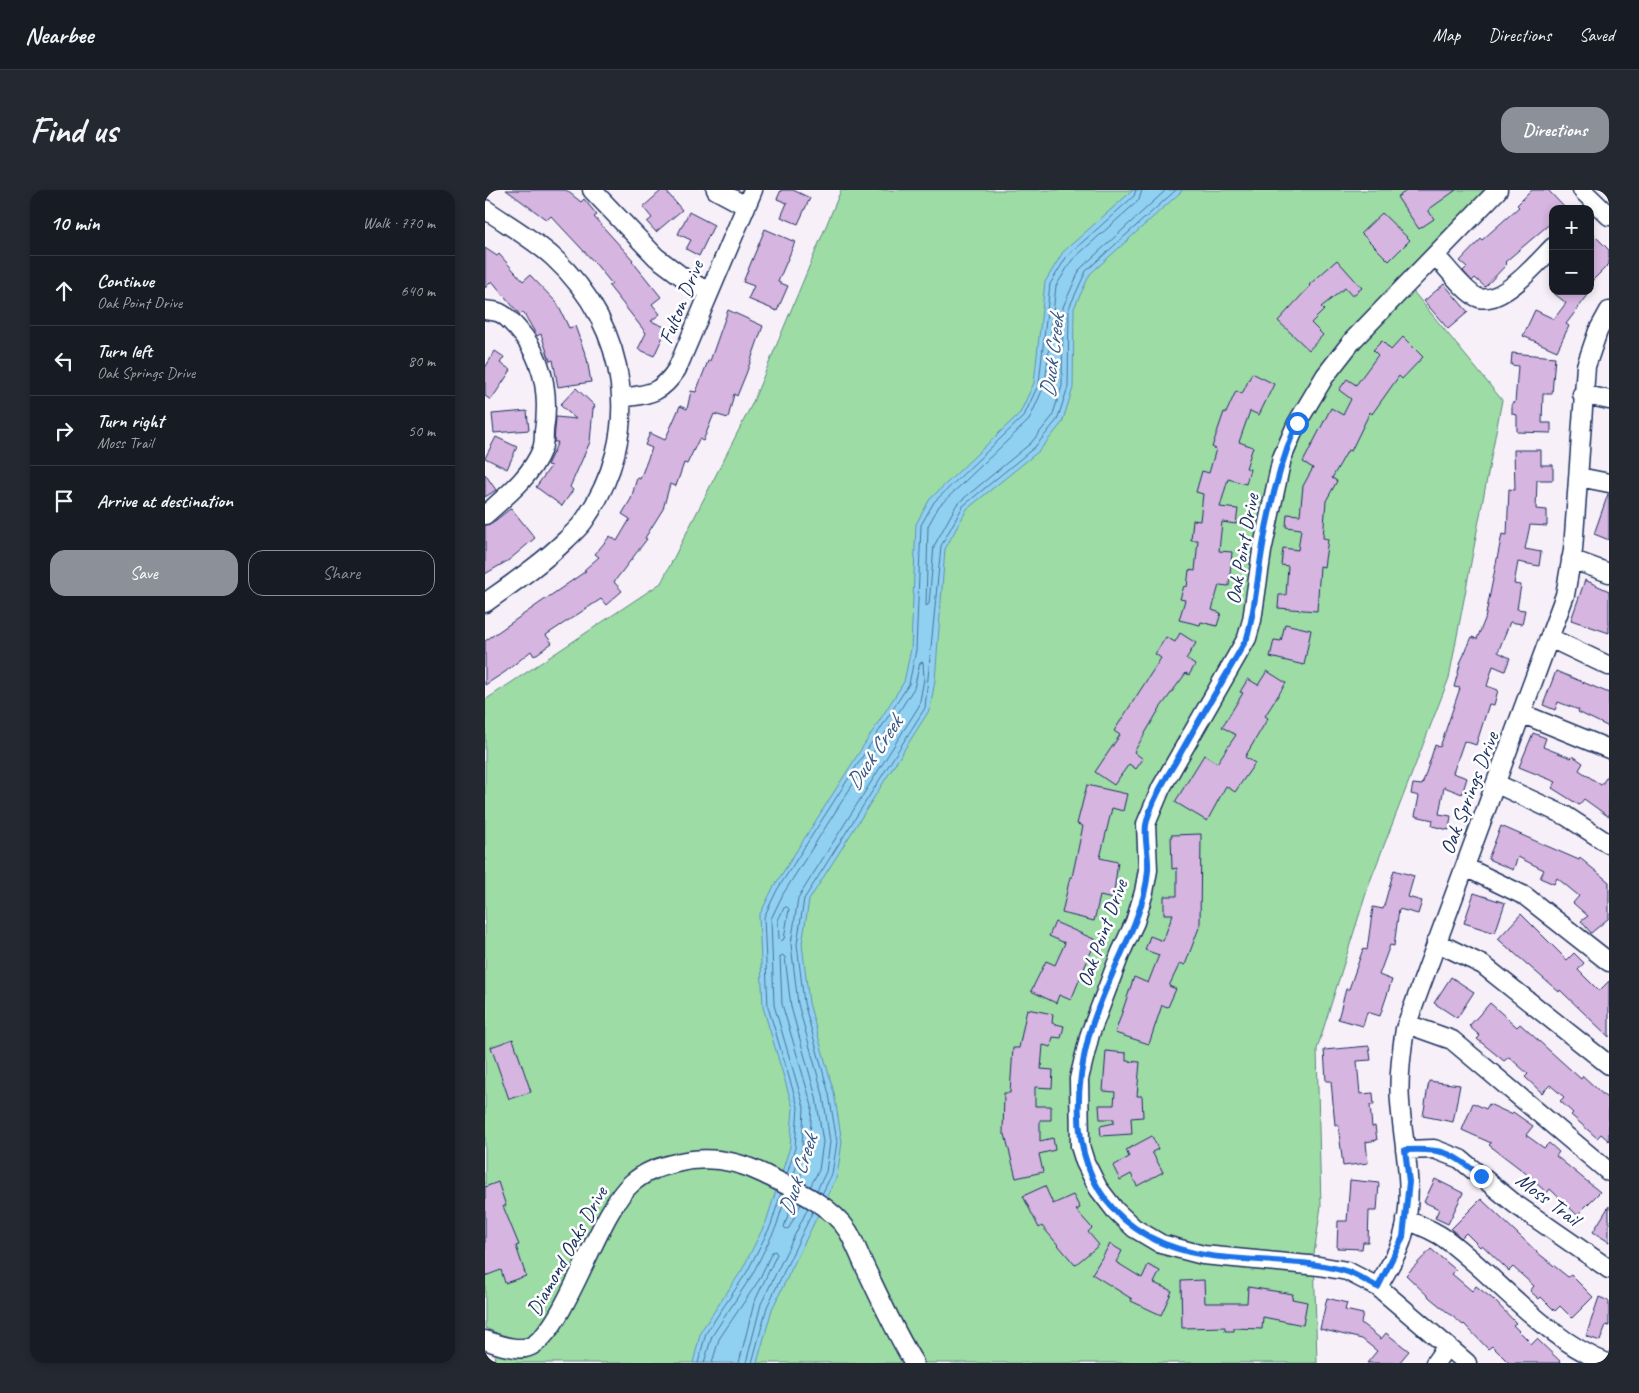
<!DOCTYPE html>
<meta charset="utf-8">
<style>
body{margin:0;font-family:Caveat,sans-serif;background:#242831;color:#f1f3f6}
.controls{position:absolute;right:15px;top:15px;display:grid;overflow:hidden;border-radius:10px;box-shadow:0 2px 8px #0003}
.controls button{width:45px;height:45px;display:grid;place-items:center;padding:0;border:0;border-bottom:1px solid #363941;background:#171b24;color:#f1f3f6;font:25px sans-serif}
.stop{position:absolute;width:15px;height:15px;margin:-11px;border:4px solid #1a73e8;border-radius:50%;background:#fff}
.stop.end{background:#1a73e8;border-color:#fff;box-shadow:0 1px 5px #0008}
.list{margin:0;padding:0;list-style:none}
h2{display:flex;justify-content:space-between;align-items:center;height:65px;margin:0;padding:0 20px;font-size:21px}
h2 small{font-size:16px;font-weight:400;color:#9ea1a6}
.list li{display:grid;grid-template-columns:32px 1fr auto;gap:15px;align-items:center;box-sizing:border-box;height:70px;padding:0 20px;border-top:1px solid #363941}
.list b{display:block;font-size:19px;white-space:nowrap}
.list p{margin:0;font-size:16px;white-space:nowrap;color:#9ea1a6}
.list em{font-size:16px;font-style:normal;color:#9ea1a6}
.actions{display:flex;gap:10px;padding:15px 20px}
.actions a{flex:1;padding:11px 0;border:1px solid #8c9099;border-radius:15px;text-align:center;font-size:18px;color:#8c9099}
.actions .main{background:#8c9099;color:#fff}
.icon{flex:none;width:28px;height:28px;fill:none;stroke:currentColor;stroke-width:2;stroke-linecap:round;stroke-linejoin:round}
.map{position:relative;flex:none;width:1124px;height:1173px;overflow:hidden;border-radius:15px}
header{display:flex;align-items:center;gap:30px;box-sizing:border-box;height:70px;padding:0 25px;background:#171b24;border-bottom:1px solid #363941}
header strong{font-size:24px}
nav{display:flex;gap:28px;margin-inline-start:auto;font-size:18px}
.intro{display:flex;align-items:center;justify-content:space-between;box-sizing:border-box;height:120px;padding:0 30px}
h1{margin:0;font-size:35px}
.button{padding:12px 22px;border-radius:15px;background:#8c9099;color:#fff;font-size:18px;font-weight:700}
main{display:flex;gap:30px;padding:0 30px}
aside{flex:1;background:#171b24;border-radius:15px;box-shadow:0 2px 8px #0003}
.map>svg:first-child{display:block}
</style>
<header>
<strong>Nearbee</strong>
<nav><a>Map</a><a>Directions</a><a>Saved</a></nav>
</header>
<div class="intro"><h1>Find us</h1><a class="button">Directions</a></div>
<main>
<aside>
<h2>10 min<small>Walk · 770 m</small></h2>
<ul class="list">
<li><svg class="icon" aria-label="ahead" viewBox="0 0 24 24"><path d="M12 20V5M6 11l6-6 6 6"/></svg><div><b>Continue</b><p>Oak Point Drive</p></div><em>640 m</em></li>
<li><svg class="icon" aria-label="left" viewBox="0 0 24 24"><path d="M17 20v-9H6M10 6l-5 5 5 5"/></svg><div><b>Turn left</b><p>Oak Springs Drive</p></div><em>80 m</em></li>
<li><svg class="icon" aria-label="right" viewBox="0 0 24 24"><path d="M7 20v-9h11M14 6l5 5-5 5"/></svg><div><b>Turn right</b><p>Moss Trail</p></div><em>50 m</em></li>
<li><svg class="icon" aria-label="arrive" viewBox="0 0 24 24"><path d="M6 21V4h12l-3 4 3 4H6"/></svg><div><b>Arrive at destination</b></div></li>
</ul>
<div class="actions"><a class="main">Save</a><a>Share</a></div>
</aside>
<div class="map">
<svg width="1124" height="1173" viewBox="0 0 1124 1173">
<rect width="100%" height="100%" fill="#f7f0f9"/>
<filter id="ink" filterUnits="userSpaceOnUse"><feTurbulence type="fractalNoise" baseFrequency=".02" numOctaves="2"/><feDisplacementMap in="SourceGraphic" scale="10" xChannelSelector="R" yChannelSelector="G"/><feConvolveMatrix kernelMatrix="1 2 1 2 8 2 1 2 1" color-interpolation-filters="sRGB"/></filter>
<g filter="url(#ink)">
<!-- green -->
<path fill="#9ddca4" stroke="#5c8681" d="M356,0h653l-91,89 99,121 -53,278 -80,206 -52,165 4,157 -7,48 3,109h-823l3,-30 -12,-5v-628l176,-117 91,-179z"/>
<!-- water -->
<path fill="#90d1f2" stroke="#6190b7" d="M648,0h50l-93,84 -16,34 -1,80 -11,35 -23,28 -72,58 -22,40 -10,131 -5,29 -121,191 -7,44 7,59 25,90 8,49 -5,34 -65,133 -15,54h-64l8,-32 41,-61 24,-48 24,-75 3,-39 -30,-101 -4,-91 14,-28 131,-206 7,-33 5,-125 14,-25 90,-86 14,-30 11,-101 18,-30z"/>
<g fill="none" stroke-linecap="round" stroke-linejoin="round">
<!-- shore -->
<path stroke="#4a7099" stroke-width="1" d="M657,0l-3,10 -67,60 -16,26 -11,98 -16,36 -90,86 -11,20 -2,80 3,-2 5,-58 23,-42 74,-61 21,-26 10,-31 1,-79 17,-38 86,-79
M302,717l2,2 -5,30 -3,2 -2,-2 -1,-19 6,-12z
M302,984l8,-26 3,-41 -30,-100 -4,-90 13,-27 132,-206 7,-34 5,-125 13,-23 90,-86 15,-33 11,-99 17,-28 67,-60 2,-6
M308,987l9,-28 2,-42 -30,-102 -3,-86 12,-25 131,-206 6,-25 3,-1 1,17 -5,27 -121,192 -7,46 7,60 25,91 7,47 -4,30 -9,18
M314,990l10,-29 3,-45 -30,-102 -2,-47 2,-2 3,2 6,50 25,90 7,45 -4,28 -9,17
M337,1004l10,-20 5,-32 -8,-48 -25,-91 -7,-59 7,-45 121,-191 16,-162 22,-40 72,-59 22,-27 11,-33 1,-79 17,-37 90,-81
M308,1010l-9,27 2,2 3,-1 12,-24
M213,1173l8,-30 41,-61 24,-47 10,-32
M219,1173l8,-27 40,-61 24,-48 10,-31
M227,1173l7,-24 40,-59 13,-28 3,-1 2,3 -23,49 -15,60
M261,1173l15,-59 47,-96
M267,1173l15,-56 46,-96"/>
</g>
<!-- building -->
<path fill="#d6b5e0" stroke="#1b2f5e" d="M21,0h60l15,12 3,-3 13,16 -3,2 39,43 -1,1 29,36 -9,7 8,10 -9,7 16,7 -13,28 -16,-7 8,-16 -37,-47 3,-2 -17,-21 -44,-47 -4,4z
M177,0h3l17,20 -26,22 -9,-10 5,-4 -9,-11z
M296,0h12l17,8 -12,26 -17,-7 6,-14 -10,-4z
M923,0h48l-28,20 6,9 -15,10 -22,-32z
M1047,0h16l18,19h-13v12l-48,41 2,2 -22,23 -10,-9 -3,3 -9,-10 4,-4 -7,-6 21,-22 1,1 37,-33 -2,-2z
M204,22l25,13 -15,31 -13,-7 5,-9 -13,-6z
M897,23l28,27 -21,21 -28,-28z
M280,39l30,13 -17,40 10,4 -11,25 -29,-12 6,-13 -11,-4z
M1105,41l19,19v14l-19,19z
M0,58l12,8 2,-2 24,27 7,-6 27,28 12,25 6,-2 12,33 4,23 -33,5 -5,-27 -3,1 -9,-27 -4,2 -14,-24 -3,3 -28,-34 -7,7z
M852,70l25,28 -10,8 -7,-8 -24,19 3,3 -13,13 12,12 -14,15 -31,-29 32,-35 -1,-1z
M959,94l24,28 -20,17 -24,-28z
M1066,101h40l-25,33 3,2 -12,25 -34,-15 12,-26 19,9 12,-16z
M243,120l35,16 -17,48 -9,22 -3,-2 -6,24 -14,-4 -11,27 -4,-2 -12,25 -3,-1 -8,23 -6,-2 -7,25 -18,29 2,1 -33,43 8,9 -16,14 -5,-6 -55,36 6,8 -18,13 -3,-5 -26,21 -20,13v-44l101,-70 -2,-1 15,-13 -4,-3 15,-18 7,5 13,-22 -8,-5 9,-15 6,-21 3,1 12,-31 -7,-3 5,-12 15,7 15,-34 7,3 4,-18 5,1 12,-31h2z
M918,147l20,20 -21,22 -3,-3 -27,38 -2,-2 -19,39 -3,-1 -16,28 5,3 -11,20 -3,37 5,1 -4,28 -4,-1 -3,45 -39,-3 1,-13h7l2,-29 -7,-1 2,-17 15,2 3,-21 -15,-2 1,-13 13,1 3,-29 10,-18 -10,-6 28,-54 12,7 8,-16 -12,-9 8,-11 9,6 22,-30 -5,-5 9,-9 9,9z
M10,161l9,6 -4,6 11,7 -20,30 -6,-4v-28z
M1027,163l43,4 -3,37h-9l-1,29h9v10l-34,-1v-17l-5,-1v-11h3l3,-37 -7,-1z
M767,183l22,11 -15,31 -9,-4 -11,31 14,5 -7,21 4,1 -4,15 -18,-5 -8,28 18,2 -2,15 -14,-2 -3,29 13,1 -3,34 -10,-1 -7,25 9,3 -4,13 -16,-4 -1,3 -21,-5 6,-20 -5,-1 4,-13 3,1 2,-17 6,1 3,-31h-7l2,-20 7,1 3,-27 -7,-2 6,-21 7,2 7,-24 -4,-2 12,-35 2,1 10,-22 6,3z
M91,198l19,18 -2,3 -3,33 -20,45 3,3 -11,16 -26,-19 15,-21 -4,-1 11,-23h-4l2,-25 20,2 -16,-14z
M42,221l2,19 -35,3 -2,-19z
M11,247l21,10 -10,22 -22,-11z
M1029,260h27v15h12v15h-16l-1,29 11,1v16l-17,-1 -5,24 16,3 -2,14 -21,-4 -4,22 7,1 -4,24 8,1 -3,14 -12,-2 -12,30 12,6 -5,13 -12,-5 -6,20 11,4 -4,15 -5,-1 -13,41 -12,-4 -11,32 14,5 -5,16 -18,-7 -5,27 12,2 -2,14 -17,-4 1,-6 -18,-4 4,-20 -8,-2 2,-10 9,1 13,-40 5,2 20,-59 -6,-1 7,-26 11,-24 5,2 8,-20 17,-85 5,1 2,-46 6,1z
M0,284l11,16 -11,7z
M1123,304l1,1v45l-15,-6z
M26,318l24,30 -26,22 -24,14v-49l6,-1z
M1100,390l24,11v42l-38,-13z
M800,434l26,6 -7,35 -34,-8 4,-17 7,1z
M695,443l16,10 -10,16 9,6 -6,10 -3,-2 -26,35 -26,44 9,7 -7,10 -7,-5 -15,21 -19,-13 25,-37 -6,-4 47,-73 -6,-4 11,-17 9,5z
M782,481l19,12 -21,33 3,2 -23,39 10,6 -20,29 -9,-6 -19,35 -32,-19 29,-47 13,8 19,-28 -14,-8 21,-34 -3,-1 8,-13 10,6z
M1071,481l53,22v34l-31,-15 1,-2 -21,-8 -3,8 -12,-5z
M1048,543l13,5 -3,9 28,11 2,-2 10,7 -4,7 22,15 8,-11v43l-25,-18 -5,6 -27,-17 4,-6 -37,-15z
M602,595l40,9 -4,17 -11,-3 -12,50 18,4 -5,37 -13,-3 -6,25 -32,-8 8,-36h2l11,-51 -6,-2z
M1016,636l78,34 1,-2 29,24v36l-18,15 -10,-12 7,-5 -15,-13 6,-7 -22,-18 -3,6 -14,-6 4,-8 -26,-13 -5,13 -25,-11z
M716,644l-1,91 -15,40 -5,-2 -11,23 7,3 -8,18 -6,-2 -13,39 -34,-11 19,-56 14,6 11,-28 -14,-5 5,-14 13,5 10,-27h-9v-18h13v-28l-5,1 -1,-34z
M909,680l20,6 -6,21 14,4 -4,13 -19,-5 -5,37 -4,-1 -11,30 13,5 -12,36 -13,-4 -4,14 -25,-7 8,-30h3l14,-40 4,1 6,-43 10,2z
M989,703l31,10 -10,30 -31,-10z
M1036,724l46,46 7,-7 10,10 -6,7 21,21 10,-10v56l-49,-47 -1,2 -61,-53z
M570,732l41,18 -25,60 -12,-5 -3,8 -25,-12 15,-30 9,4 10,-22 -16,-7z
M966,787l23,15 -17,26 -23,-15z
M1005,813l27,24 3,-3 61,55 2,-3 26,24v41l-8,-7 -4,4 -26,-23 2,-2 -13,-12 4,-4 -14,-12 -8,8 -17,-16 3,-3 -19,-17 -5,4 -27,-22 3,-3 -11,-10z
M542,819l26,5 -1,9 12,3 -3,12 -8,-1 -2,10 -8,-2 -2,24 12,1 -1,18 -17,-1v19h16v14h-11v21l13,-3 2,12 -16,4 4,18 -27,6 -11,-44h-2l1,-41h6l3,-45h6z
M28,849l18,53 -22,7 -18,-52z
M884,856l2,14 -14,1 3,33 13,-1 1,12h-4l2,22 3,-1 2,14 -11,2 2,21 -25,3 -5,-42 -3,1 -4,-44h-5l-2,-31z
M621,861l20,2v8l14,1 -3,34h5l1,21 -12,1 1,16 -31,2 -1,-10 14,-3v-4h-14l-1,-14h15l1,-13 -12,-1z
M944,891l31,4 -7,37 -30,-6z
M988,913l13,6 3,-5 22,10 2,-2 20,14 -7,9 18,13 5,-5 10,9 -3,4 44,36 -23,23 -27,-26 -3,4 -24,-22 -34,-26 2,-2 -29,-13z
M667,946l6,13 -6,3 11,20 -26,14 -6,-12 -11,6 -7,-14 16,-9 -3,-7z
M950,989l28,14 -15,31 -13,-6 4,-9 -15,-7z
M865,990l29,3 -2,28h-8l-1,31h-5l-1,7 -25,-1 1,-27h9z
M13,992l8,24h-3l16,39 -3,1 10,30 -21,7 -4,-13 -16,6v-89z
M560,996l8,18 20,-9 7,13 -4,2 16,18 -4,4 11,13 -24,20 -33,-39 -3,2 -16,-32z
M996,1009l57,54 30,24 3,-2 22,22 -21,21 -12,-12 -5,5 -14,-14 -2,2 -9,-8 4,-5 -21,-19 -4,4 -27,-26 -2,2 -14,-14 -5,5 -10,-9z
M1124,1016v36l-16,-10z
M625,1054l12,7 -6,11 26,16 6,-13 12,6 -6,12 18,8 -11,24 -30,-14 1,-2 -40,-25z
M946,1059l25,21 -4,4 20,17 4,-5 18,14 22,23 -3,2 19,19 5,-5 25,24h-53l-17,-17 -4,3 -24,-25 -1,1 -33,-27 -24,-23z
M719,1090l1,23h42l1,-16 45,7 -1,5 15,3 -4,23 -40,-8 -1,12 -28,-1v3h-9v-4l-43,1 -1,-47z
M1114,1107l10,4v25l-3,-1 -6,16 -14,-5z
M842,1108l20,5 -2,7 18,4 -2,9 20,16 5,-6 23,18 -10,12h-32l10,-12 -15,-12 -42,-10z"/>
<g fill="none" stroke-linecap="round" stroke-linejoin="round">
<defs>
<path id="minor" d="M107,0l64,67 28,21 25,14
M231,0l30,16
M1097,0l27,26
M0,19c23,16 48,30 68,48 77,71 91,178 31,264 -5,7 -12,13 -18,19 -25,24 -53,43 -81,63
M950,65c10,10 31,39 44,43 24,6 58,-35 74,-51
M0,120c5,1 11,1 15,3 7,3 12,10 17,15 26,29 33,64 27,103 0,6 0,13 -2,18 -11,28 -36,47 -57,66
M1097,204l27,6
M137,208c27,-4 39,-4 55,-29l76,-179
M1094,287l30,6
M1086,369l38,14
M1065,448l59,28
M1038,524l86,35
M1012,594l69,32 43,28
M980,677l60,29 84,66
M951,752l47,23 126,100
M922,834l45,16 157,132
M920,960l29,-1 26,10 55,45 94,65
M921,1030c14,5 29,11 41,20 52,39 98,99 160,123
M893,1097c8,-16 21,-34 25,-51 13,-44 0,-90 -3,-134 -2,-25 1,-48 5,-73l160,-434 8,-45 13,-184 12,-35 11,-20
M0,1150c12,4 27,10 40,8 38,-6 71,-135 107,-165 14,-12 27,-16 44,-20 31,-8 60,-3 88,11 28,14 66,30 84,57 6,10 11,23 16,34 16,33 31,67 50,98
M950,1173l12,-17
M982,1173l-89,-76 -31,-16 -28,-5 -116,-11 -42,-11 -27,-16 -19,-18 -17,-22 -13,-26 -5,-16 -1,-67 11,-45 31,-82 14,-30 9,-30 4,-22 -2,-46 15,-36 86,-150 5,-18 10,-69 20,-93 15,-35 28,-47 28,-36 145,-150"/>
</defs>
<!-- minor casing -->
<use href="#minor" stroke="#1b2f5e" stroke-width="21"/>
<!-- minor -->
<use href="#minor" stroke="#fff" stroke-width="18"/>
</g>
</g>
<g fill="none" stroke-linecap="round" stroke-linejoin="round" filter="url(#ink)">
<!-- route -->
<path stroke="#1a73e8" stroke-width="6" d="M812,233c-17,41 -28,84 -35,128 -5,30 -7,58 -15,87 -23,42 -49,83 -72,125 -11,18 -25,41 -29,62 -2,14 3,30 2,45 -1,16 -7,37 -13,52 -15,38 -35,74 -46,113 -18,69 -18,148 46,193 64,45 141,23 210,43 11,3 22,11 33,16l25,-50 6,-55 -4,-32c38,-2 46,2 76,26"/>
</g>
<g text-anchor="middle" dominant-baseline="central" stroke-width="5" stroke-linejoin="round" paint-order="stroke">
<!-- street labels -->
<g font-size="21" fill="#1b2f5e" stroke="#fff">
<text transform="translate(196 112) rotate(-68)">Fulton Drive</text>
<text transform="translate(757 359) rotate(-80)">Oak Point Drive</text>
<text transform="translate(984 603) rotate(-69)">Oak Springs Drive</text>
<text transform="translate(617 743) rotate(-70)">Oak Point Drive</text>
<text transform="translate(1063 1009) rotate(37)">Moss Trail</text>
<text transform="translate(82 1061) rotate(-61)">Diamond Oaks Drive</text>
</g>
<!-- water labels -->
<g font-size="22" font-style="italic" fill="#385883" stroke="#fff">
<text transform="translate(567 166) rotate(-83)">Duck Creek</text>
<text transform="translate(389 563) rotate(-56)">Duck Creek</text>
<text transform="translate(313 985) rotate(-72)">Duck Creek</text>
</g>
</g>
</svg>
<div class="controls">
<button>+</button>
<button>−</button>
</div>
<div class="stop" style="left:812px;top:233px"></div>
<div class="stop end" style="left:996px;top:986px"></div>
</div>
</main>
